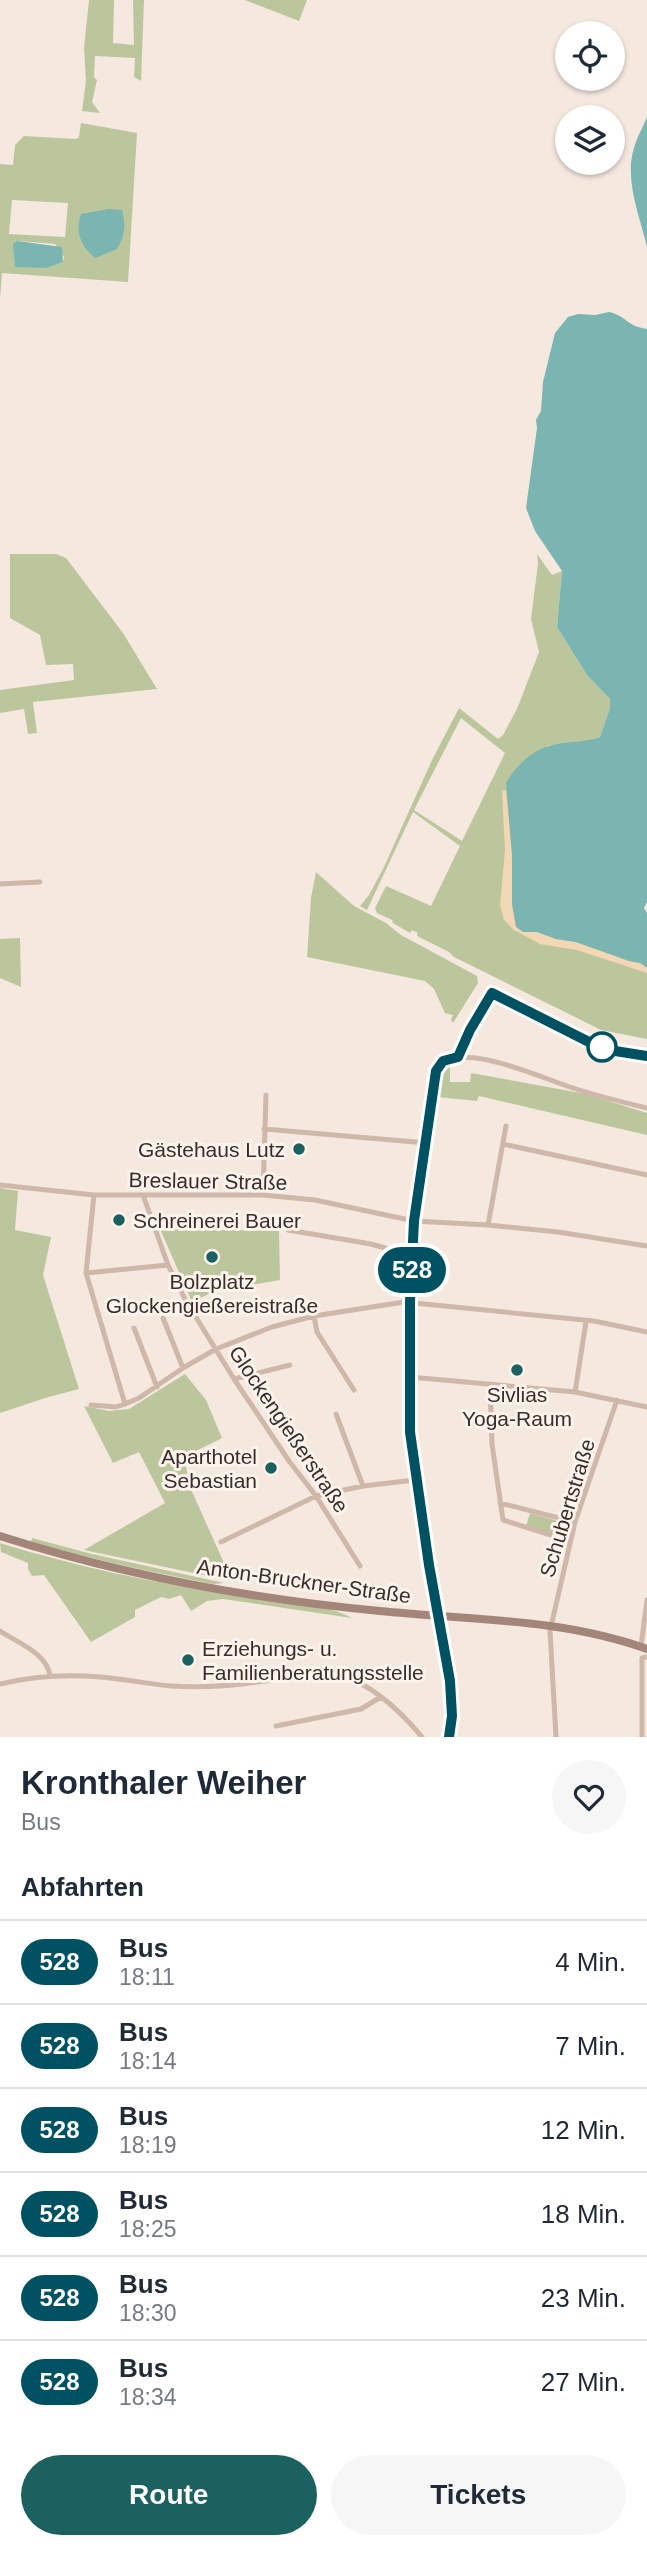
<!DOCTYPE html>
<html lang="de">
<meta charset="utf-8">
<style>
body{margin:0;font-family:Arial,sans-serif;background:#f6f6f7;color:#1f2937;height:100vh;display:flex;flex-direction:column;font-size:26px;white-space:nowrap}
*{box-sizing:border-box;margin:0}
p{font-size:23px;color:#747a83}
.icon{flex:none;width:38px;height:38px;fill:none;stroke:currentColor;stroke-width:2;stroke-linecap:round;stroke-linejoin:round}
.map{position:relative;height:1737px;overflow:hidden}
.sheet{display:flex;flex-direction:column;background:#fff;flex:1}
.sheet>*{flex:none}
.badge{padding:0 14px;border-radius:23px;font-size:24px;line-height:46px}
.buttons{position:absolute;left:555px;top:21px;display:grid;gap:14px}
.buttons a{display:grid;place-items:center;width:70px;height:70px;border-radius:50%;background:#fff;box-shadow:0 2px 5px #0004;font-size:35px}
.map>.badge{position:absolute;translate:-50% -50%;box-shadow:0 0 0 4px #fff}
h2{padding:0 21px;font-size:26px;line-height:63px}
.round{display:grid;place-items:center;flex:none;width:74px;height:74px;border-radius:37px;background:#f6f6f7}
.headline{display:flex;align-items:center;justify-content:space-between;height:119px;padding:0 21px}
h1{font-size:33px;font-weight:800;line-height:52px}
.action{display:flex;gap:14px;margin-top:auto;padding:14px 21px}
.action a{flex:1;height:80px;border-radius:42px;background:#1b615f;color:#fff;font-size:28px;font-weight:800;line-height:80px;text-align:center}
.action a+a{background:#f6f6f7;color:#1f2937}
ul{padding:0;list-style:none}
li{display:flex;align-items:center;gap:21px;height:84px;padding:0 21px;border-top:2px solid #e0e1e3}
li div{flex:1}
li b{display:block;font-size:26px}
li em{font-style:normal}
li .badge{min-width:77px;font-weight:700;text-align:center}
.map>svg:first-child{display:block}
.green{fill:#bcc69d;fill-rule:evenodd}
.sand{fill:#f2d7b4}
.water{fill:#7bb5b2}
.lines{fill:none;stroke-linecap:round;stroke-linejoin:round}
.street{stroke:#cfb7a9;stroke-width:5}
.secondary{stroke:#a3857a;stroke-width:8}
.line-casing{stroke:#fff;stroke-width:16}
.line{stroke:#005262;stroke-width:10}
.stop-dot{fill:#fff;stroke:#005262;stroke-width:3.5}
.poi-dot{fill:#1b615f;stroke:#fcf3ec;stroke-width:2.5}
.labels{text-anchor:middle;dominant-baseline:central;stroke-width:6;stroke-linejoin:round;paint-order:stroke}
.poi-label{font-size:21px;fill:#3b2d2a;stroke:#fcf3ec;text-anchor:end}
.street-label{font-size:21px;fill:#3b2d2a;stroke:#fcf3ec}
</style>
<div class="map">
<svg width="647" height="1737" viewBox="0 0 647 1737">
<rect width="100%" height="100%" fill="#f5e8df"/>
<path class="green" d="M89 0H114L113 43 134 45 133 0H144L141 81 134 77 135 58 95 56 94 77 97 80 92 102 100 113 82 111 86 81 84 48Z
M245 0H307L299 21Z
M81 123 137 133 128 282 2 273 0 299V164L13 165 15 145 24 136 76 139 79 137ZM12 200 68 203 65 237 9 234ZM17 241 55 244 64 257 63 262 47 268Z
M10 554H56L66 558 123 633 157 689 33 702 37 733 28 734 24 709 0 713V690L74 680 73 664 46 665 40 635 10 618Z
M537 554 552 575 562 571 557 627 587 675 610 699V708L600 737 585 742 547 746 512 854V904L640 963 647 968V1039L601 1030 454 957 449 952 417 936 418 933 412 930 410 933 393 923 392 920 377 913 375 908 386 886 431 906 460 846 413 812 367 910 360 906 369 895 384 867 432 760 459 708 498 739 503 735 517 709 539 652 531 619 538 563ZM461 718 505 753 462 841 414 810Z
M316 872 354 906 386 923 401 935 477 976 478 983 453 1023 451 1020 453 1015 445 1013 434 989 425 981 307 957 311 898Z
M20 938 21 987 0 978V939Z
M450 1066V1082H470L471 1073 586 1094 647 1113V1135L479 1096 477 1101 438 1097 441 1075Z
M0 1188 18 1191 15 1230 51 1237 43 1275 79 1389 45 1398 0 1413Z
M160 1229 279 1231 280 1280 215 1291 192 1302Z
M185 1374 206 1400 222 1438 184 1457 190 1487 232 1581 84 1550 165 1503 139 1452 113 1463 84 1406 109 1411 129 1409Z
M530 1513 572 1525 569 1535 565 1537 526 1526Z
M32 1538 92 1554 224 1583 213 1584C151 1572 91 1559 31 1542Z
M0 1543C77 1567 157 1583 236 1596 270 1602 324 1602 352 1618L223 1599 207 1601 191 1611 181 1595 169 1599 161 1597 135 1610V1617L91 1642 44 1575 32 1576 28 1569V1563L1 1552Z"/>
<path class="sand" d="M506 790 512 854V904L523 932H537L556 939 576 942 629 961 640 963 647 968V973L577 950 540 944 514 930 504 920 500 905 505 850 502 791Z"/>
<path class="water" d="M647 117V247C640 217 624 179 634 148 637 137 643 127 647 117Z
M109 209 122 210C126 225 125 235 117 249L95 258C80 245 75 233 81 214Z
M17 241 62 247 63 262 47 268 15 267 13 244Z
M609 312C627 316 626 326 647 329V902L644 908 647 913V968L640 963 629 961 576 942 556 939 537 932H523L516 927 512 904V854L506 783C515 767 531 751 549 746 565 741 583 743 600 737L610 708V699L587 675 557 627 562 571 535 531 526 508 537 428 536 420 541 411 543 382 555 333 568 317 578 314 595 315Z"/>
<g class="lines">
<path class="street" d="M0 884 40 882
M264 1129 427 1143
M503 1144 647 1175
M0 1185 94 1195H263L315 1200 414 1221 488 1225 558 1232 647 1246
M94 1195 86 1273 125 1404
M143 1195 168 1265 186 1301 234 1379 289 1461 316 1496 360 1566
M263 1195 266 1095
M488 1225 506 1126
M288 1230 371 1244 413 1256
M86 1273 168 1265
M314 1316 317 1332 354 1390
M163 1318 183 1368
M134 1328 157 1387
M410 1377 575 1392 647 1407
M234 1379 290 1365
M490 1384 492 1444 503 1520 570 1541
M575 1392 586 1322
M91 1405 116 1407 125 1404 139 1398 183 1368 216 1349 272 1327 314 1316 404 1302 594 1321 647 1332
M336 1414 363 1486
M500 1503 575 1522
M221 1542 316 1496 363 1486 415 1480
M0 1631C18 1643 47 1653 50 1676
M641 1646 647 1600
M0 1684C33 1676 67 1674 101 1677 125 1679 148 1684 171 1686 199 1688 229 1686 257 1682 285 1679 313 1669 342 1676 374 1685 401 1712 422 1737
M276 1726 361 1709 381 1697
M449 1737 452 1715 450 1681 435 1603 415 1480 410 1432 409 1302 414 1221 436 1071C452 1035 546 1080 573 1088 597 1096 622 1102 647 1108
M556 1737 550 1631 575 1522 617 1400
M642 1737V1658L647 1657"/>
<path class="secondary" d="M0 1536C123 1575 251 1599 380 1611 469 1620 561 1618 647 1649"/>
</g>
<g class="lines">
<g class="line-casing">
<path id="line" d="M449 1737 452 1716 450 1681 429 1565 410 1432V1302L414 1221 436 1071 443 1061 458 1057 470 1030 492 993 593 1044 609 1050 647 1056"/>
</g>
<use href="#line" class="line"/>
</g>
<circle class="stop-dot" cx="602" cy="1047" r="14"/>
<g class="poi-dot">
<circle cx="299" cy="1149" r="7"/>
<circle cx="119" cy="1220" r="7"/>
<circle cx="212" cy="1257" r="7"/>
<circle cx="517" cy="1370" r="7"/>
<circle cx="271" cy="1468" r="7"/>
<circle cx="188" cy="1660" r="7"/>
</g>
<g class="labels">
<g class="poi-label">
<text x="285" y="1149">Gästehaus Lutz</text>
<text x="133" y="1220" text-anchor="start">Schreinerei Bauer</text>
<text x="212" y="1281" text-anchor="middle">Bolzplatz<tspan x="212" dy="24">Glockengießereistraße</tspan></text>
<text x="517" y="1394" text-anchor="middle">Sivlias<tspan x="517" dy="24">Yoga-Raum</tspan></text>
<text x="257" y="1456">Aparthotel<tspan x="257" dy="24">Sebastian</tspan></text>
<text x="202" y="1648" text-anchor="start">Erziehungs- u.<tspan x="202" dy="24">Familienberatungsstelle</tspan></text>
</g>
<g class="street-label">
<text transform="translate(208 1181) rotate(1)">Breslauer Straße</text>
<text transform="translate(289 1429) rotate(56)">Glockengießerstraße</text>
<text transform="translate(567 1508) rotate(-73)">Schubertstraße</text>
<text transform="translate(304 1581) rotate(8)">Anton-Bruckner-Straße</text>
</g>
</g>
</svg>
<div class="buttons">
<a><svg class="icon" aria-label="locate" viewBox="0 0 24 24"><circle cx="12" cy="12" r="6"/><path d="M12 2v4M12 18v4M2 12h4M18 12h4"/></svg></a>
<a><svg class="icon" aria-label="layers" viewBox="0 0 24 24"><path d="M12 4l9 5-9 5-9-5zM3 14l9 5 9-5"/></svg></a>
</div>
<b class="badge" style="left:412px;top:1270px;background:#005262;color:#fff">528</b>
</div>
<section class="sheet">
<div class="headline"><div><h1>Kronthaler Weiher</h1><p>Bus</p></div><a class="round"><svg class="icon" aria-label="heart" viewBox="0 0 24 24"><path d="M12 20l-8-8c-3-5 5-10 8-4 3-6 11-1 8 4z"/></svg></a></div>
<h2>Abfahrten</h2>
<ul>
<li><span class="badge" style="background:#005262;color:#fff">528</span><div><b>Bus</b><p>18:11</p></div><em>4 Min.</em></li>
<li><span class="badge" style="background:#005262;color:#fff">528</span><div><b>Bus</b><p>18:14</p></div><em>7 Min.</em></li>
<li><span class="badge" style="background:#005262;color:#fff">528</span><div><b>Bus</b><p>18:19</p></div><em>12 Min.</em></li>
<li><span class="badge" style="background:#005262;color:#fff">528</span><div><b>Bus</b><p>18:25</p></div><em>18 Min.</em></li>
<li><span class="badge" style="background:#005262;color:#fff">528</span><div><b>Bus</b><p>18:30</p></div><em>23 Min.</em></li>
<li><span class="badge" style="background:#005262;color:#fff">528</span><div><b>Bus</b><p>18:34</p></div><em>27 Min.</em></li>
</ul>
<div class="action"><a>Route</a><a>Tickets</a></div>
</section>
